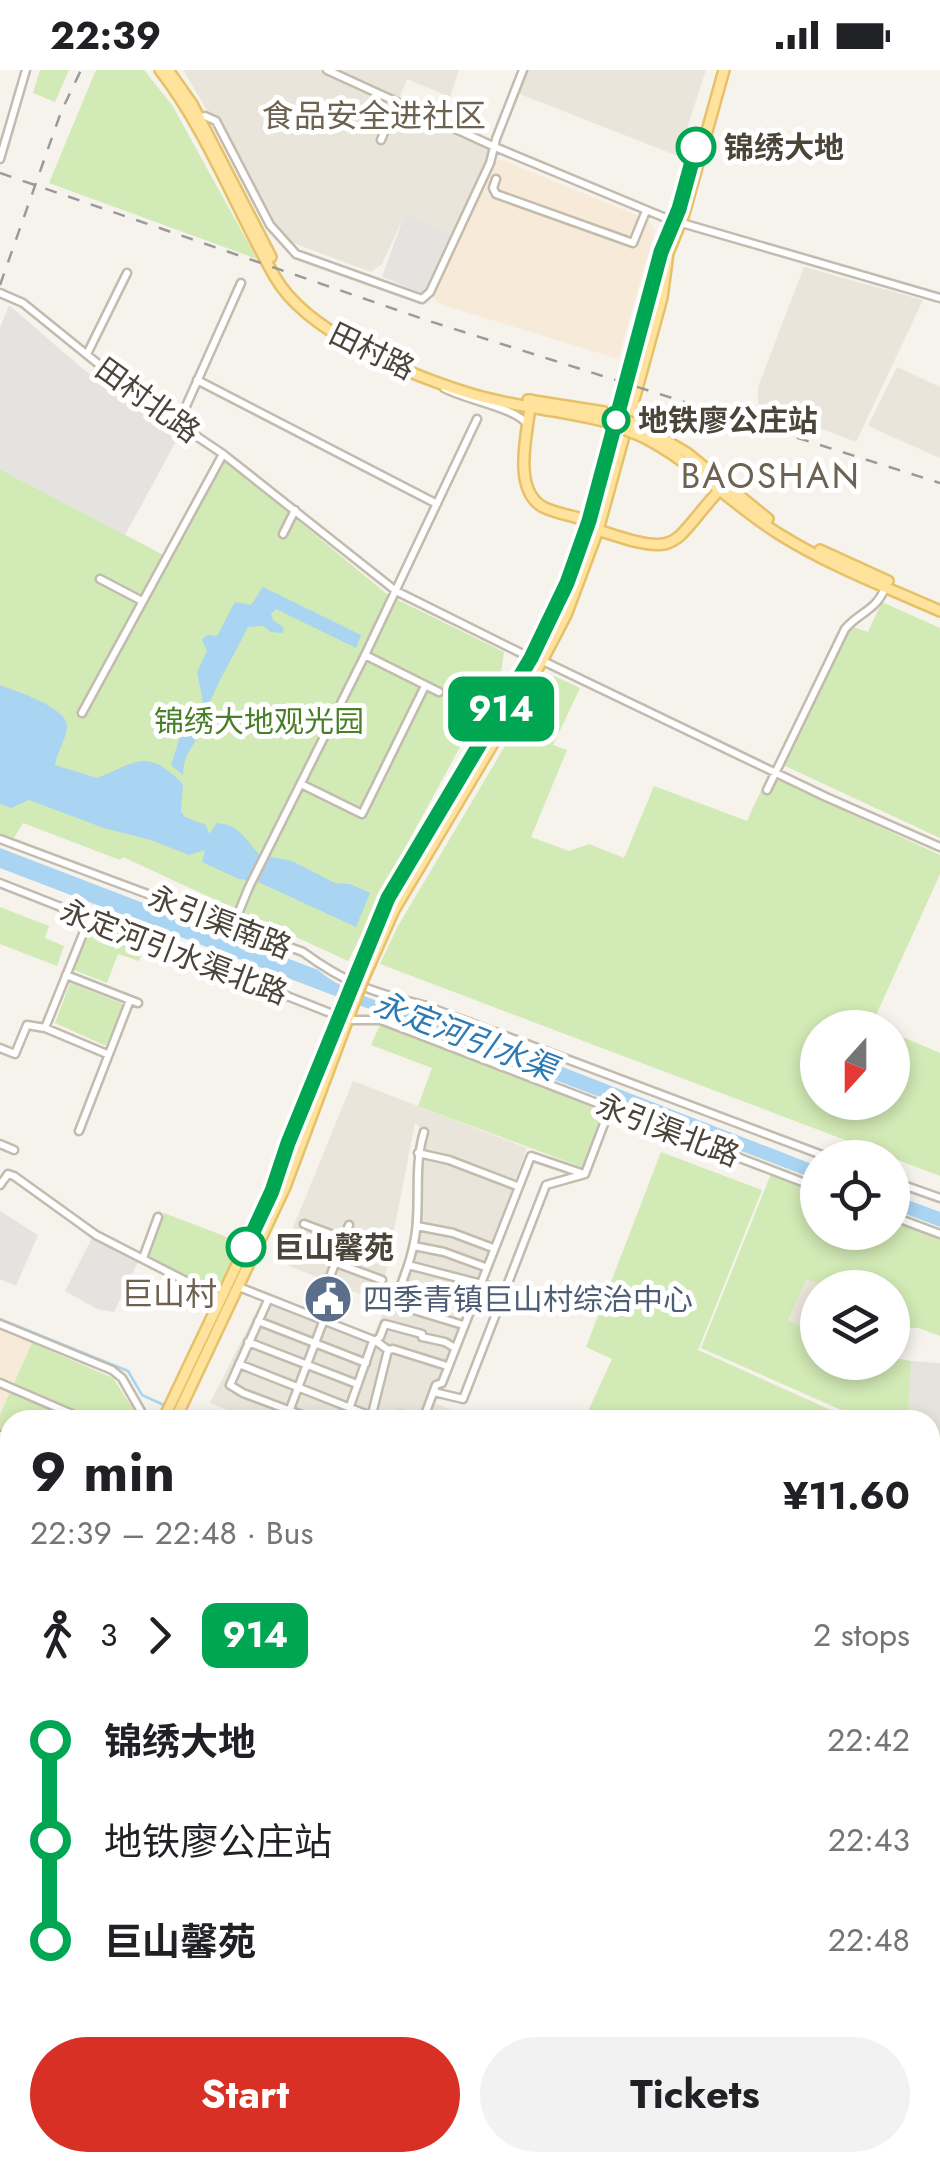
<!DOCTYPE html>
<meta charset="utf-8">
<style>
body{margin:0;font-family:Jost,"Noto Sans SC",sans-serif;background:#f2f2f2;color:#202124;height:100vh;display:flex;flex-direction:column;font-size:38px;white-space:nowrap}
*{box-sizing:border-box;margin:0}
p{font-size:32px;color:#757577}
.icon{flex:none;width:55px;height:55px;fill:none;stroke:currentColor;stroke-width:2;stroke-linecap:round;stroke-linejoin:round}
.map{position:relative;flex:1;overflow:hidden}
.side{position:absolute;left:0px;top:1340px;width:940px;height:762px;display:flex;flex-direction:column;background:#fff;border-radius:30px 30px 0 0;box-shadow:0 5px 15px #0003}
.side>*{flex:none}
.badge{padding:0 20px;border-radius:15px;font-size:35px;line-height:65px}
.needle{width:65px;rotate:201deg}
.tools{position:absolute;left:800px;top:940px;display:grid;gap:20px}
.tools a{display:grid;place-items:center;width:110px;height:110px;border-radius:50%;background:#fff;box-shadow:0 5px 15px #0003;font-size:50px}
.map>.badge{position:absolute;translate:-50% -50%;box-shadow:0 0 0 5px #fff}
.legs{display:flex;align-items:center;gap:15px;height:110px;padding:0 30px;font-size:32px}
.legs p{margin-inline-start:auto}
.summary{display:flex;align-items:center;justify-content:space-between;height:170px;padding:0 30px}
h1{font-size:55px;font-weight:700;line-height:75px}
.cta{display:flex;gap:20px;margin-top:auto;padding:20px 30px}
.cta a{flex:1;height:115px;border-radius:60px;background:#d93025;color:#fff;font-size:40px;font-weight:700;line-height:115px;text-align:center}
.cta a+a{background:#f2f2f2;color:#202124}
ul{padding:0 30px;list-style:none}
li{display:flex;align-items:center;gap:35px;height:100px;font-size:38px}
li i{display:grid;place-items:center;width:15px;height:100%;margin:0 12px;background:currentColor}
li i::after{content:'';width:25px;height:25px;margin:-12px;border:8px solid;border-radius:50%;background:#fff}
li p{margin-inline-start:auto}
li:first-child i{background:linear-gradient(#0000 50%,currentColor 0)}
li:last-child i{background:linear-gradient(currentColor 50%,#0000 0)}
.status{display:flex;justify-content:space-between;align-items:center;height:70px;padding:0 50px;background:#fff;direction:ltr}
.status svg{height:28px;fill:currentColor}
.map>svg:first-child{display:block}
.residential{fill:#eae5da}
.commercial{fill:#f7ead8}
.industrial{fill:#e6e2dd}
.green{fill:#d2eab5}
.parking{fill:#e5e3e0}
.water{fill:#a9d4f2}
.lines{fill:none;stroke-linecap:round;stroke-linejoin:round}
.stream{stroke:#a9d4f2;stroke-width:2.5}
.minor-casing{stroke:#c2bbae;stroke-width:11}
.major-casing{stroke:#e6c16a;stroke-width:14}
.highway-casing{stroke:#e0a43c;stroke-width:16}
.minor{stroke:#fff;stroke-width:6}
.major{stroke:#ffe39c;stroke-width:9}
.highway{stroke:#ffcf6e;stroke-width:11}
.rail{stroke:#9a9a9a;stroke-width:2.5;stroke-dasharray:12 12;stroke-linecap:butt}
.major-bridge-casing{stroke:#e6c16a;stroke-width:14;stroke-linecap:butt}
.major-bridge{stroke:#ffe39c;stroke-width:9}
.line-1-casing{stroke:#fff;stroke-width:22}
.line-1{stroke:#00a651;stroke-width:15}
.stop-1-dot{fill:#fff;stroke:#00a651;stroke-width:5}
.labels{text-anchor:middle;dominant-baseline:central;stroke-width:10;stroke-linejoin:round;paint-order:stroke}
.stop-label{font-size:30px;font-weight:bold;fill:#4b4439;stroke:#fff;text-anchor:start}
.street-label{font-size:30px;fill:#4b4439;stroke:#fff}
.park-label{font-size:30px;fill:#4a7f2a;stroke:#fff}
.service-label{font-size:30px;fill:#4e5e75;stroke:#fff;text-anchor:start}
.neighbourhood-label{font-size:32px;fill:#6e6250;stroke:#fff}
.water-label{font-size:32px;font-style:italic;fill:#2e7ab2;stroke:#fff}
.quarter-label{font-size:35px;letter-spacing:2.5px;fill:#6e6250;stroke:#fff}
</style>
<div class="status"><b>22:39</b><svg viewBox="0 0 49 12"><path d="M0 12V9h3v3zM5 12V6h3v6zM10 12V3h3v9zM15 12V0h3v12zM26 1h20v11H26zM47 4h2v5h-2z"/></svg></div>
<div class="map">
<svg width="940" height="2102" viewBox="0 0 940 2102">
<rect width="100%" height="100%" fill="#f6f3ec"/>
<path class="residential" d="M183 0H320L494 80 454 166 405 144 382 194 371 202 293 173 272 149Z
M334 0H459L450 27 407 9 399 29Z
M526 0H706L678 86 517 23Z
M804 197 923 230 856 372 758 334V317Z
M897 297 940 317V388L868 356Z
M353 1011 527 1078 432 1332 477 1350H253L210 1333 262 1231 370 1272 387 1235 411 1173 414 1082 419 1057 415 1053 380 1232 279 1192Z
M806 1210 832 1217 818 1218 817 1258 814 1262 788 1252Z
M0 1588 10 1592V1653L0 1674Z
M930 2006 940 2029V2102H757L758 2093 930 2092Z"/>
<path class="commercial" d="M497 88 649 150 655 161 618 289 440 234 431 226Z
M0 1261 32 1273 0 1344Z"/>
<path class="industrial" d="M911 1291 940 1293V1376L930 1372V1350H908Z"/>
<path class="green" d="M40 0H69L55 32 33 23Z
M96 0H144L172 35 257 189 49 113Z
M225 390 388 525 504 582 501 602 412 765 348 891 123 787 120 790 23 753 14 768 0 763V399L171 489Z
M882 532 940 558V768L783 695 851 556 868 562Z
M554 606 580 618 553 675 567 680 531 767 569 781 589 774 624 788 654 716 747 751 768 705 940 785V804L872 954 878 957 818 958V1032H892L893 963 940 983V1106L380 894 398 856 543 612Z
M0 837 49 856 45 868 64 876 57 896 0 874Z
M87 858 143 880 139 891 118 884 107 913 71 899Z
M70 913 123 934 106 976 55 953Z
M380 955 604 1041 584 1098 418 1036 432 998 371 975Z
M661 1082 762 1120 698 1280 853 1350H584L612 1289 586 1277Z
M771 1104 817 1122 818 1162H892L893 1151 940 1169V1266L918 1258H893L892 1218 832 1217 806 1210 788 1251 813 1262 817 1258 818 1292H892L893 1288 911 1291 908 1350H864L701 1278Z
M164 1143 240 1172 217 1221 147 1186Z
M32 1273 113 1308 140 1350H10V1583L0 1578V1344Z
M930 1372 940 1376V1568L930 1563Z
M940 1673V1936L936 1943 930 1936V1683Z"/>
<path class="parking" d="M405 143 454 166 425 224 382 207Z
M9 235 83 299 179 366 125 465 0 399V258Z
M0 1141 38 1165 16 1216 0 1209Z
M93 1166 138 1192 114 1242 97 1239 65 1221Z"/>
<path class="water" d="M263 517 361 565 356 578 276 539 271 544 273 550 284 558 282 563 271 562 263 556 248 557C231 591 210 624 200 660 195 678 183 681 183 705L171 695 180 667 203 631 197 602 207 581 202 570 207 565 217 566 235 532 251 535Z
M0 615C15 621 67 637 67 656 67 667 57 683 55 695L97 708C138 692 146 677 183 714L181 741 185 747 206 755 209 764 217 753C241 755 245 770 260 785L292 791 335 813 350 814 370 823 356 857 256 811 239 809 202 792 205 780 189 785 151 770 104 758 29 730 11 738 0 734Z
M0 778 318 900C342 922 401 940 434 947L817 1096V1110L0 798Z
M892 1124 940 1142V1157L893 1139Z"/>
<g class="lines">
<path class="stream" d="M0 1249 128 1301 142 1325 177 1341
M184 1343 201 1350"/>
<g class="minor-casing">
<path id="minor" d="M327 0 495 77 668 149 940 228
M199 48 205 46 216 51 270 155 296 184 422 229 430 222 490 93 496 69 523 0
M381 70 396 33
M0 89 26 0
M496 109 493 118 496 124 633 173 646 141
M0 223 23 233 143 330 223 384 396 521 531 588
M87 284 127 203
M197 310 437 434
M444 318C466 330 516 338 527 354
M178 354 241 213
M283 464 295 440
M100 509 142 531
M365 585 439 622
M543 591 826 727 940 777
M82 643 223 384
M301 714 362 744 425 616
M767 720 845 559C860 541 875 542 885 518
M0 769 303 882C345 913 372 922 423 935L830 1088
M0 813 338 946 348 950H381L818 1118
M233 856 249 817 365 585 477 349
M66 905 138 933
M45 958 89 849
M0 978 15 984 27 955 45 958 107 984
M79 1061 130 930
M424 1062C415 1092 419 1119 417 1149 416 1179 404 1207 394 1234L463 1255
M0 1074 14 1080
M418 1083 449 1090 517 1116
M892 1111 940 1128
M0 1115 8 1104 14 1106 96 1165 221 1229
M892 1146 940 1164
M304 1154 387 1185
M417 1156 453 1163 493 1178
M414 1176 444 1182 485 1197
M293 1177 382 1210
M143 1188 158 1147
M408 1195 505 1220
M401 1214 422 1220 433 1219 437 1226 472 1233
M327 1215 349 1155
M239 1217 376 1271 388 1280
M268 1230 230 1315 243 1323 315 1350
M258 1251 366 1293
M0 1254 112 1300 122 1308 146 1350
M248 1272 357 1314
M239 1294 381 1350
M0 1313 86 1350
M434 1322 463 1329 546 1115 585 1104 610 1038
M350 1336 372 1274 380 1267 385 1254 422 1264V1267L445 1272 455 1278
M290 1339 323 1252
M372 1344 388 1280 393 1279 444 1295
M400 1345 414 1350
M423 1350 436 1315 442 1313 531 1086 584 1104
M0 1365 10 1369
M0 1584 10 1589
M0 1613 10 1617
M0 1860 10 1865
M0 1897 10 1900
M0 1921 10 1924
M930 1946 940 1968
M930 2021 940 2044
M139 2092 160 2102
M365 2092 382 2102
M467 2092 504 2097 527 2092
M899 2092 900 2102
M150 2102 154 2092"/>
</g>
<g class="major-casing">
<path id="major" d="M160 0C208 62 236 139 275 207 307 263 408 304 468 323 512 337 559 340 603 351
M168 0 192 34 271 187
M528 330 604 342
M531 330C528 360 511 419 543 437 557 444 575 446 589 451
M643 357 687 383 768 449
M641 366C693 392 731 434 779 464 830 496 886 517 940 541
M598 460C685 489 668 475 724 415
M820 480 888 511
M354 908 388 828 531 588 567 513 589 451 661 183 679 139 701 65
M362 912 394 840 542 591 566 545 598 460 662 228 668 183 684 144 724 0
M163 1350 272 1121 343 934
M175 1350 285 1117 352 938
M930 1671 940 1661
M0 1693 10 1673
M0 1715 10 1694
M0 1905 10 1909
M399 2092 419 2102
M418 2092 439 2102
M741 2102 743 2092
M748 2102 750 2092"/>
</g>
<g class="highway-casing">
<path id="highway" d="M930 1640 940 1630
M930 1654 940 1645
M383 2092 404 2102
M687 2092V2102
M438 2094 467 2102
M521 2102 557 2092
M600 2102 605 2092
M611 2102 616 2092"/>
</g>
<use href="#minor" class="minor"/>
<use href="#major" class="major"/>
<use href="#highway" class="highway"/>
<path class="rail" d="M0 103 426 250 940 413
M0 215 61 42 81 0"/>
<g class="major-bridge-casing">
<path id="major-bridge" d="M604 342 643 357
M603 351 641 366
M343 934 354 908
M352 938 362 912"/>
</g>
<use href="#major-bridge" class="major-bridge"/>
</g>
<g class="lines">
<g class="line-1-casing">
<path id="line-1" d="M246 1177 272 1121 288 1073 388 828 531 588 567 513 589 451 661 182 679 139 696 77"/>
</g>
<use href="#line-1" class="line-1"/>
</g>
<defs>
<g id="civic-disc" transform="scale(2.5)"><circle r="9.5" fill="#5c6f8a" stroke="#fff"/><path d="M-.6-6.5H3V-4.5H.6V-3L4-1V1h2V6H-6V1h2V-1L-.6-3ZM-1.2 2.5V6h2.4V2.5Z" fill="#fff"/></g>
</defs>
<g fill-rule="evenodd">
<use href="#civic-disc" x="328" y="1229"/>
</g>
<g class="stop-1-dot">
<circle cx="696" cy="77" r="18"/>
<circle cx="616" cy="350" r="12"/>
<circle cx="246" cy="1177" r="18"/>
</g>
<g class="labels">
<g class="stop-label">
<text x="724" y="77">锦绣大地</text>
<text x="638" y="350">地铁廖公庄站</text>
<text x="274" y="1177">巨山馨苑</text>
</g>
<g class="street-label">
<text transform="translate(372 281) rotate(26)">田村路</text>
<text transform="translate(148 330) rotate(36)">田村北路</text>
<text transform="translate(220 852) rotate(21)">永引渠南路</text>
<text transform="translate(174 882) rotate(21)">永定河引水渠北路</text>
<text transform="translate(668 1060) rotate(21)">永引渠北路</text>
</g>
<g class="park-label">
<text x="259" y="651">锦绣大地观光园</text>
</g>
<g class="service-label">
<text x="363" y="1229">四季青镇巨山村综治中心</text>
</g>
<g class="neighbourhood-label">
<text x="374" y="46">食品安全进社区</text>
<text x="169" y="1224">巨山村</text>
</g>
<g class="water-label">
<text transform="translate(465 966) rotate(21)">永定河引水渠</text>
</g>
<g class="quarter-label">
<text x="771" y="406">BAOSHAN</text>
</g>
</g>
</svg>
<div class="tools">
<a><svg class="needle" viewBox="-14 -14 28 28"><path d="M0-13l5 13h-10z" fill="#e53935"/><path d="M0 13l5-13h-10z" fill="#757577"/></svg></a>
<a><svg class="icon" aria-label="locate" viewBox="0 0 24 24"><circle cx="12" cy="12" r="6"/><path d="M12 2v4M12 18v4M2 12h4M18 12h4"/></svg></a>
<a><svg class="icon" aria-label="layers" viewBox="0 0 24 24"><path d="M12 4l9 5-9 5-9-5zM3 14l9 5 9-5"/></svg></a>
</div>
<b class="badge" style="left:501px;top:639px;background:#00a651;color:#fff">914</b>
<section class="side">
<div class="summary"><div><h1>9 min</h1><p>22:39 – 22:48 · Bus</p></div><b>¥11.60</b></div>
<div class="legs"><svg class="icon" aria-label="walk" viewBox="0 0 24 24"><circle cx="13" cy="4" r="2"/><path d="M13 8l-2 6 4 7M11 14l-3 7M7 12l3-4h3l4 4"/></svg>3<svg class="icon" aria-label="forward" viewBox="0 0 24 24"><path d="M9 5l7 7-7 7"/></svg><b class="badge" style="background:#00a651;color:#fff">914</b><p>2 stops</p></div>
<ul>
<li><i style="color:#00a651"></i><b>锦绣大地</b><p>22:42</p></li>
<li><i style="color:#00a651"></i><span>地铁廖公庄站</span><p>22:43</p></li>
<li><i style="color:#00a651"></i><b>巨山馨苑</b><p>22:48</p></li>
</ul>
<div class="cta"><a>Start</a><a>Tickets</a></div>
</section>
</div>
